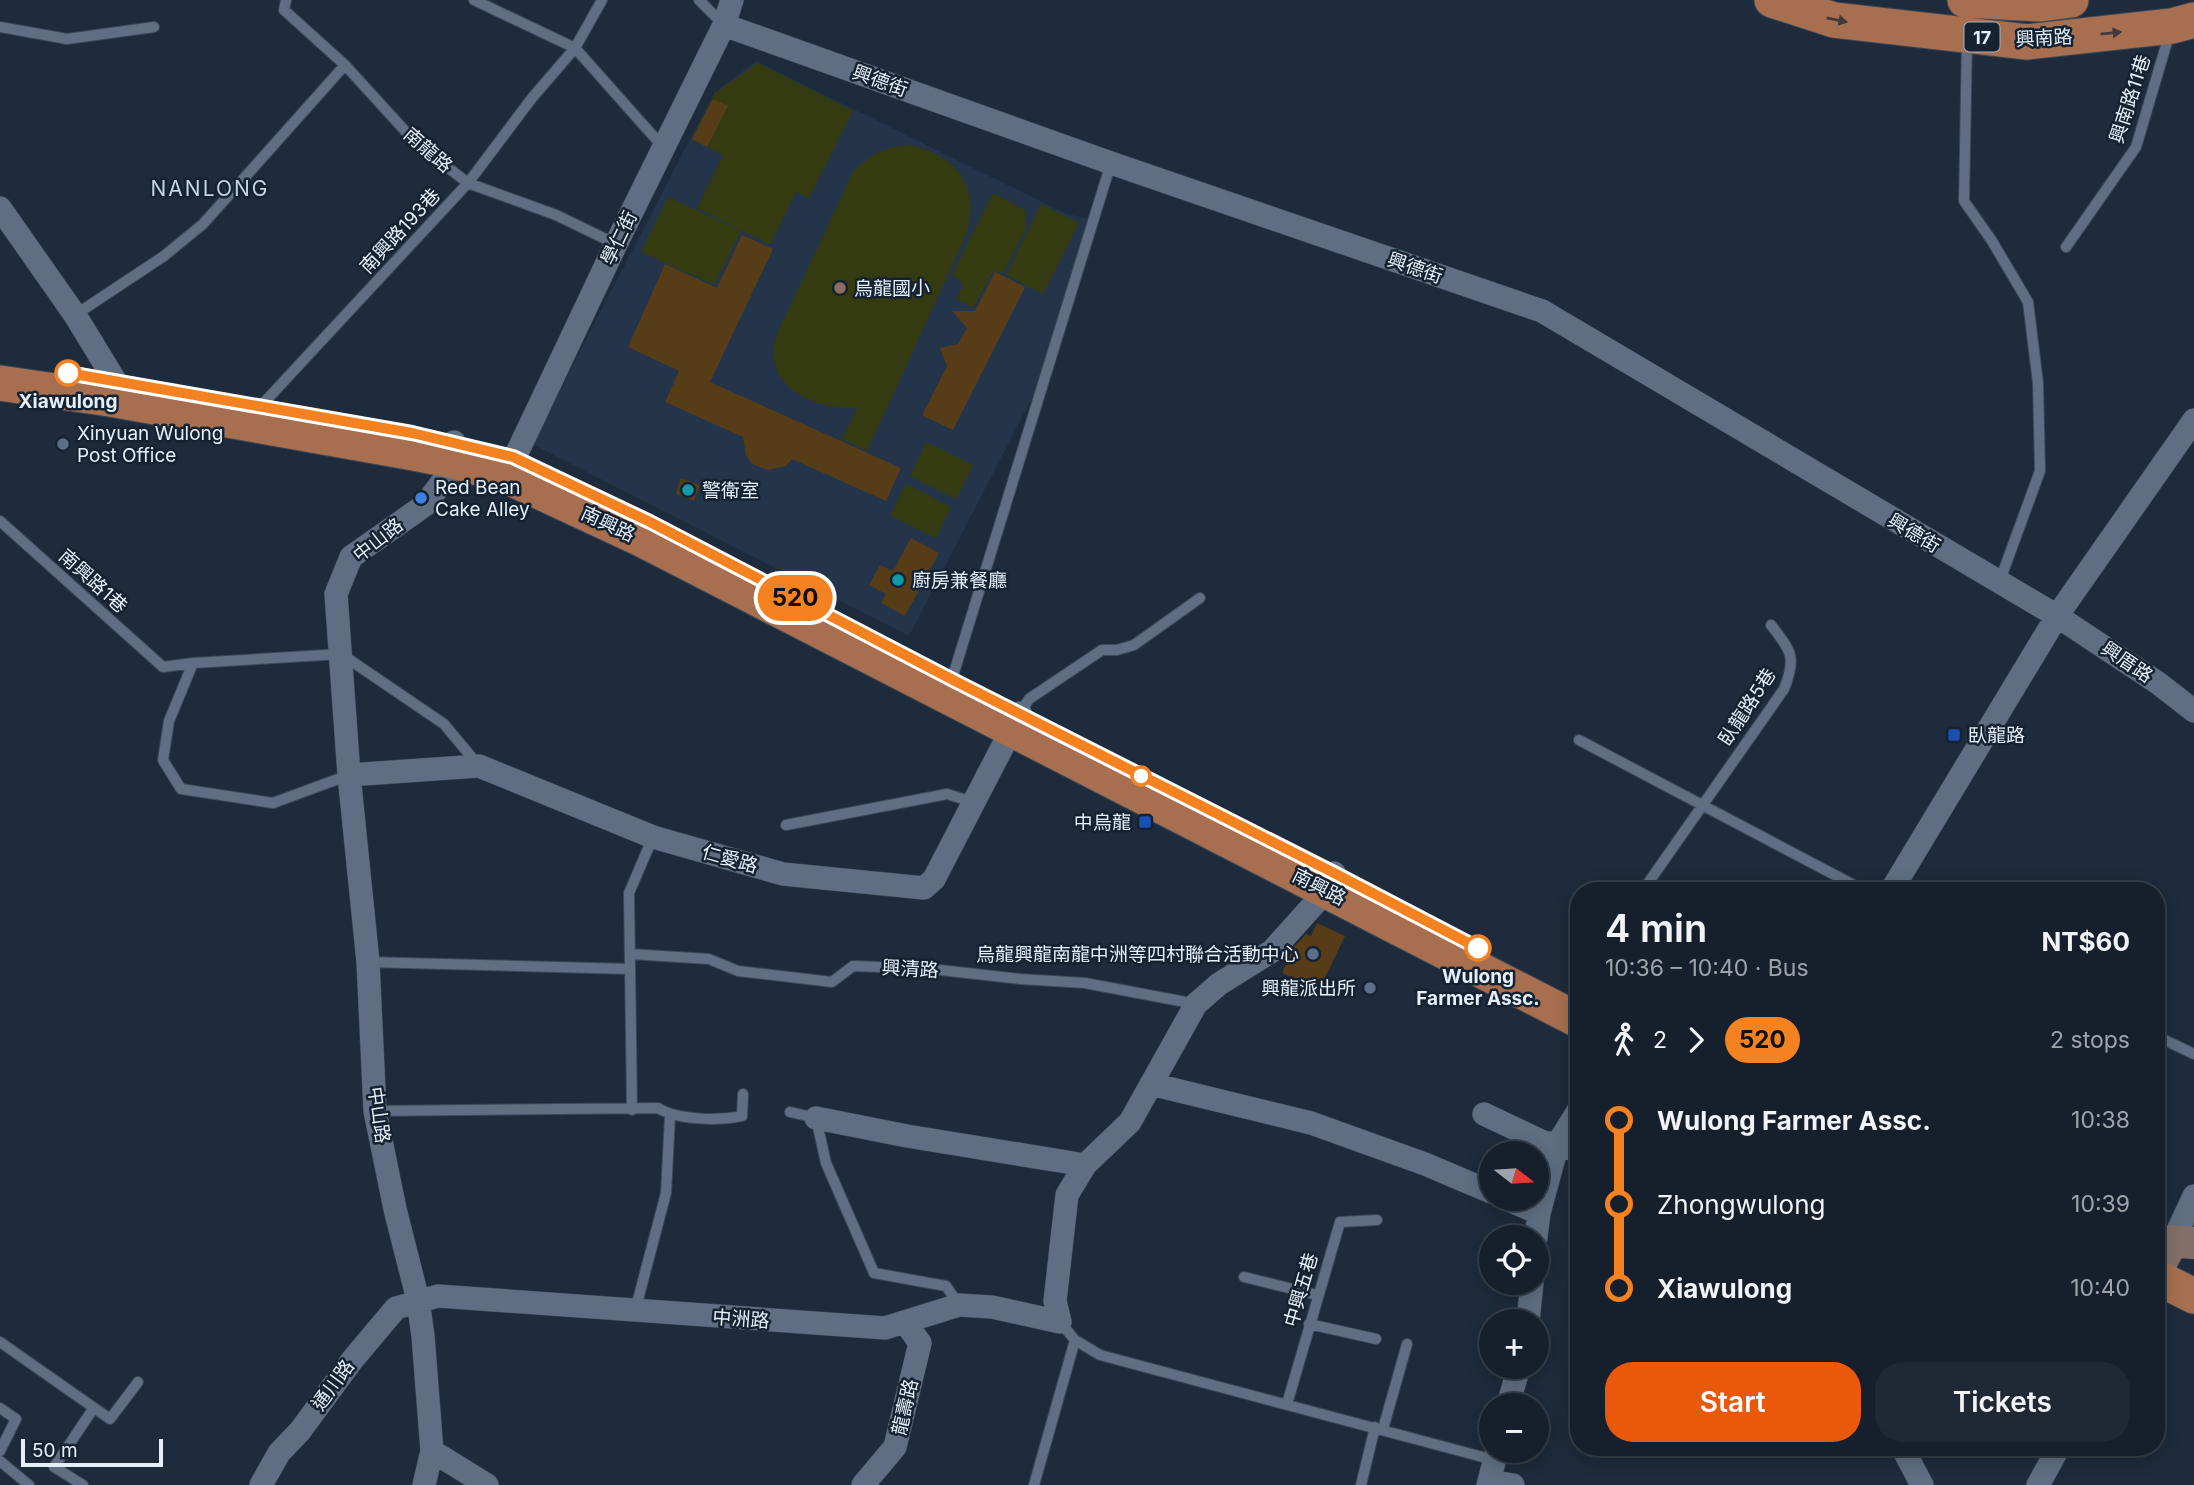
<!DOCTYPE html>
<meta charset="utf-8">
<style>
body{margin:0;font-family:Inter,"Noto Sans TC",sans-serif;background:#1f2835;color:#f1f3f6;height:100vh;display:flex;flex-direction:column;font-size:26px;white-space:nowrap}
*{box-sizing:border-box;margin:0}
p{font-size:23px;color:#9ea3aa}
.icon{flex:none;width:38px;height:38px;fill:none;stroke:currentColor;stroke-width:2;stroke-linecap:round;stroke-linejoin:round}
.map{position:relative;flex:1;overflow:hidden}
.side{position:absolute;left:1570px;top:882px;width:595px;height:574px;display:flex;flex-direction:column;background:#16202d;border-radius:28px;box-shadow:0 4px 18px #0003,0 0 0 2px #353e49}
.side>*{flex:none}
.badge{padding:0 14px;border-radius:23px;font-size:24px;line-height:46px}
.needle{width:46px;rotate:107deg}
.controls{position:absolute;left:1479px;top:1141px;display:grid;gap:14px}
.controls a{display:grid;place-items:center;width:70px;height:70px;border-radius:50%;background:#16202d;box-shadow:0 4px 18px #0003,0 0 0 2px #353e49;font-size:35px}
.scale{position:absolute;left:21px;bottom:18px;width:142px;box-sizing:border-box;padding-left:7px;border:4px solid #e5eef9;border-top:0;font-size:19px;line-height:24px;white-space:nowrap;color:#e5eef9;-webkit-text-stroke:5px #152231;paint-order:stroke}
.map>.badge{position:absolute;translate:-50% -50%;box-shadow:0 0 0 4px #fff}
.legs{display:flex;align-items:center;gap:10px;height:77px;padding:0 35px;font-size:23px}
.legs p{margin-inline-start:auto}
.overview{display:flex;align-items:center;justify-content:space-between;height:119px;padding:0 35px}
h1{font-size:38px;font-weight:600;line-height:52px}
.button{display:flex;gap:14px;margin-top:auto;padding:14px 35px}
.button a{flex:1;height:80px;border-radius:28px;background:#ea580c;color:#fff;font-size:28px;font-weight:600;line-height:80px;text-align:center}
.button a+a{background:#1f2835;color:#f1f3f6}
ul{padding:0 35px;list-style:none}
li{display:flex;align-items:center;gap:24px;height:84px;font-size:26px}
li i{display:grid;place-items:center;width:10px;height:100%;margin:0 9px;background:currentColor}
li i::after{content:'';width:18px;height:18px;margin:-9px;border:5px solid;border-radius:50%;background:#16202d}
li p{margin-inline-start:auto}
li:first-child i{background:linear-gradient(#0000 50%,currentColor 0)}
li:last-child i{background:linear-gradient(currentColor 50%,#0000 0)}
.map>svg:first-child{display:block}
.built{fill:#24354b}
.green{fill:#353b11}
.building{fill:#573c18}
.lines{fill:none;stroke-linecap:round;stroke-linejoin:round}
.lane-casing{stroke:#3c4856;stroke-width:12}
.street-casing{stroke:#3c4856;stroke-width:24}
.secondary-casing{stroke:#3c4856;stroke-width:33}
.primary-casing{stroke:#3c4856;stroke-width:37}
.lane{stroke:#5f6e82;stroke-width:10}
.street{stroke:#5f6e82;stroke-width:23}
.secondary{stroke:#836f68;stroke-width:32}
.primary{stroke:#a76f4f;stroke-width:35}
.oneway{fill:#41393a}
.line-1-casing{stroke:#fff;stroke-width:16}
.line-1{stroke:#f58220;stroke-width:10}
.education-dot{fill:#8d6e63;stroke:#152231;stroke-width:2.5}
.stop-1-dot{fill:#fff;stroke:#f58220;stroke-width:3.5}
.service-dot{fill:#5c6f8a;stroke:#152231;stroke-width:2.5}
.culture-dot{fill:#0f9aa8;stroke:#152231;stroke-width:2.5}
.shop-dot{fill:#3f7fe0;stroke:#152231;stroke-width:2.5}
.transit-dot{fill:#1a4fb4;stroke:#152231;stroke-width:2.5}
.labels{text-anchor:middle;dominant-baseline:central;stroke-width:5;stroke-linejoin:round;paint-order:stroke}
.shield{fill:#152231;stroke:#a7b1bd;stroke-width:2}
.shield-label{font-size:18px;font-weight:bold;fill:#e5eef9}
.street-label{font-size:19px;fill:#e5eef9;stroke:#152231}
.poi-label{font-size:19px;fill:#e5eef9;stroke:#152231;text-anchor:start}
.stop-label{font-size:19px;font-weight:bold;fill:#e5eef9;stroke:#152231}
.neighbourhood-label{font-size:21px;letter-spacing:2px;fill:#c2d3e9;stroke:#152231}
</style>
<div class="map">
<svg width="2194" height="1485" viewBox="0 0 2194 1485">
<rect width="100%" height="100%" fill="#1e2b3c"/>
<path class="built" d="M756 61 1064 213 1090 219 1035 392 909 636 532 444 714 93Z"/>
<path class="green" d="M758 63 853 111 809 198 796 192 770 245 697 208 723 155 692 139 715 93Z
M909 145C960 155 984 193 963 242L867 451 842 439 857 407C822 411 775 394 773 353 772 348 775 341 776 336L853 172C869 155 885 146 909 145Z
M993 193 1025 210 1026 228 1003 274 994 270 973 308 956 299 963 284 952 274Z
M668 197 741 231 714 285 641 252Z
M1041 204 1079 223 1043 294 1006 275Z
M926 442 973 465 956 499 910 476Z
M906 484 951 507 936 538 890 516Z"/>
<path class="building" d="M713 99 728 106 707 147 692 139Z
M742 235 773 249 710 382 901 468 886 501 792 459 786 466 768 470 752 464 746 455 743 437 665 402 679 371 628 347 665 264 717 288Z
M995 272 1025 287 953 430 922 415 947 366 940 348 958 344 967 328 952 311H975Z
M681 478 700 485 694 501 676 494Z
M911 538 939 553 905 616 881 603 886 594 869 585 880 565 893 571Z
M1317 923 1345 936 1319 990 1282 973 1294 947 1306 934 1311 936Z"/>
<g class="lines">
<g class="lane-casing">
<path id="lane" d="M286 0 284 10 345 65 417 144 468 183 556 215 616 244
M474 0 575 48 663 147
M699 0 724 25
M0 27 67 39 154 27
M1967 39 1964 201 1992 241 2028 302 2038 383 2040 471 1999 583
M2066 247 2136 147 2170 32
M75 315 164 256 203 224 345 65
M259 408 468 183 532 98 575 48 602 0
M0 521 163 667 193 663 341 654 444 724 479 766
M193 663 169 721 163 760 181 789 273 803 349 775
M948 692 1111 163
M1020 713 1029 699 1102 650H1117L1134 645 1200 598
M1579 740 1865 891
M786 825 947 794 973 802
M1646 886 1784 689C1797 657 1791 651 1771 625
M630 954 709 959 738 971 832 982 853 966 931 969 1020 979 1085 983 1196 1004
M368 962 630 969
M2156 1036 2194 1054
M632 1110 629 893 653 837
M375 1111 658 1108C677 1120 719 1121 742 1116L743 1094
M790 1112 816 1118 826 1163 874 1273 946 1286 959 1305
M1244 1277 1317 1295
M635 1311 666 1193 670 1116
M1060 1322 1075 1340 1100 1355 1494 1460
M1309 1324 1376 1339
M0 1342 110 1419 138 1382
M1287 1404 1340 1222 1377 1220
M0 1408 16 1419 0 1451
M1383 1429 1407 1344
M0 1461 29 1485
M83 1485 54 1467 93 1409
M1034 1485 1075 1340
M1361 1485 1375 1427"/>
</g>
<g class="street-casing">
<path id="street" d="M724 25 1111 163 1542 311 2057 616 2158 683 2194 711
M0 208 75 315 114 379 110 399
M506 476 616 244 724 25 732 0
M349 775 479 766 653 837 783 874 924 888 934 879 1020 713
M1891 891 2057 616 2194 420
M1151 1084 1311 1123 1425 1164 1491 1192
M1484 1114 1545 1143H1558L1578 1152
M816 1118 907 1136 1085 1165
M1506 1199 1539 1213
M1536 1237 1539 1213 1558 1143 1578 1111
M2173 1241 2194 1196
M1528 1321 1532 1283
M1508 1405 1519 1367
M1902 1447 1922 1485
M432 1451 487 1485
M1489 1481 1513 1485
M261 1485 279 1453 300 1431 353 1359 396 1308 438 1296 885 1328 959 1305 992 1307 1060 1322 1055 1301 1067 1195 1085 1165 1130 1122 1196 1004 1219 984 1272 951 1326 891 1334 873
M424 1485 432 1451 423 1336 418 1300 395 1209 375 1111 368 962 349 775 336 594 351 557 425 505 446 477 454 442
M863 1485 895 1447 920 1343 905 1322
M1488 1485 1497 1451
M2038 1485 2059 1447"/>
</g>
<g class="secondary-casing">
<path id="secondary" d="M2156 1271 2173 1241 2194 1243"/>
</g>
<g class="primary-casing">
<path id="primary" d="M1772 0 1834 20 2027 42 2172 26 2194 20
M1965 0 2041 4 2071 0
M0 383 110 399 408 452 450 460 506 476 643 540 1578 1020
M2156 1277 2194 1296"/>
</g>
<use href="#lane" class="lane"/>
<use href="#street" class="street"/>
<use href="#secondary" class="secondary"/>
<use href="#primary" class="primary"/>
</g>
<defs><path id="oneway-solid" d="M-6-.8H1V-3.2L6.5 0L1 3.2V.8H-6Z" transform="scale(1.75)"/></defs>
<g class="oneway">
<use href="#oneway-solid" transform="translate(1837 20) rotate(11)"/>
<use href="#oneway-solid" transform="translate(2111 33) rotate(-6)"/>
</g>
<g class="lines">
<g class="line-1-casing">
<path id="line-1" d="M68 373 412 433 513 457 650 522 953 680 1334 873 1478 948"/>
</g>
<use href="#line-1" class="line-1"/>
</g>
<circle class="education-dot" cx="840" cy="288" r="7"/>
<g class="stop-1-dot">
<circle cx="68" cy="373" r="12"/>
<circle cx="1141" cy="776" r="9"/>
<circle cx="1478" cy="948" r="12"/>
</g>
<g class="service-dot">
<circle cx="63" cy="444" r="7"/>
<circle cx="1313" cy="954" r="7"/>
<circle cx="1370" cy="988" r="7"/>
</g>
<g class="culture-dot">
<circle cx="688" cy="490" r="7"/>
<circle cx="898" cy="580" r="7"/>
</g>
<circle class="shop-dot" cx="421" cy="498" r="7"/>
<g class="transit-dot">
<rect x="1947" y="728" width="14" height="14" rx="3.5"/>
<rect x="1138" y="815" width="14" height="14" rx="3.5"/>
</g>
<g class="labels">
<rect class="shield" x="1964.5" y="22.5" width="35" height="29" rx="5"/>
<g class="shield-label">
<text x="1982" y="37">17</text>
</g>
<g class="street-label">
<text transform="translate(2044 38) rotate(-3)">興南路</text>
<text transform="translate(880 81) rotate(20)">興德街</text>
<text transform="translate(2130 99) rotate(-72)">興南路11巷</text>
<text transform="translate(428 150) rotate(41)">南龍路</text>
<text transform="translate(400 231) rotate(-47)">南興路193巷</text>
<text transform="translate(619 238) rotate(-64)">學仁街</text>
<text transform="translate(1415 268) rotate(19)">興德街</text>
<text transform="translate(608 524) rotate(25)">南興路</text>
<text transform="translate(1914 533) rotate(31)">興德街</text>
<text transform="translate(378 540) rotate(-38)">中山路</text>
<text transform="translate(93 581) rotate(42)">南興路1巷</text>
<text transform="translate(2127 662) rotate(34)">興厝路</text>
<text transform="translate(1747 707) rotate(-57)">臥龍路5巷</text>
<text transform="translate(730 859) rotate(16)">仁愛路</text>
<text transform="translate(1319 887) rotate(27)">南興路</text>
<text transform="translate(910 969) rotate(3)">興清路</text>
<text transform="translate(379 1115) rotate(82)">中山路</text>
<text transform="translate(1301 1290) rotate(-74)">中興五巷</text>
<text transform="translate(741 1319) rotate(4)">中洲路</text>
<text transform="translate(333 1385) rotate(-54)">通川路</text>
<text transform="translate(905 1407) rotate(-77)">龍壽路</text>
</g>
<g class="poi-label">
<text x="854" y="288">烏龍國小</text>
<text x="77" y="433">Xinyuan Wulong<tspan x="77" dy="22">Post Office</tspan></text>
<text x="435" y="487">Red Bean<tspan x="435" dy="22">Cake Alley</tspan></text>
<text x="702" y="490">警衛室</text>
<text x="912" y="580">廚房兼餐廳</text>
<text x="1968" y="735">臥龍路</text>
<text x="1131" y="822" text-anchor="end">中烏龍</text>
<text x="1299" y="954" text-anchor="end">烏龍興龍南龍中洲等四村聯合活動中心</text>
<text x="1356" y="988" text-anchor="end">興龍派出所</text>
</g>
<g class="stop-label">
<text x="68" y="401">Xiawulong</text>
<text x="1478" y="976">Wulong<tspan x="1478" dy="22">Farmer Assc.</tspan></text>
</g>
<g class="neighbourhood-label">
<text x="210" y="188">NANLONG</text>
</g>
</g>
</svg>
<div class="controls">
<a><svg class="needle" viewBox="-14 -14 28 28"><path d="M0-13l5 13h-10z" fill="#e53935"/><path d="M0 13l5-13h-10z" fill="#9ea3aa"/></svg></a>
<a><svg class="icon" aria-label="locate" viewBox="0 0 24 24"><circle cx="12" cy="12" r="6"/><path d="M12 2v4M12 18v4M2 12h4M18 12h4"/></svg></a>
<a>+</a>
<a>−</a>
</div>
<div class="scale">50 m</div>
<b class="badge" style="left:795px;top:598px;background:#f58220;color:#111">520</b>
<section class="side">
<div class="overview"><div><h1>4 min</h1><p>10:36 – 10:40 · Bus</p></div><b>NT$60</b></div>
<div class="legs"><svg class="icon" aria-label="walk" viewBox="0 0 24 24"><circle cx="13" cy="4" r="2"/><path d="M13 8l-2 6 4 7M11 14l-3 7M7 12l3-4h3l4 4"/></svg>2<svg class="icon" aria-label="forward" viewBox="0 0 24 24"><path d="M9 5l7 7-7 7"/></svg><b class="badge" style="background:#f58220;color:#111">520</b><p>2 stops</p></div>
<ul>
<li><i style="color:#f58220"></i><b>Wulong Farmer Assc.</b><p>10:38</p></li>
<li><i style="color:#f58220"></i><span>Zhongwulong</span><p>10:39</p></li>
<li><i style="color:#f58220"></i><b>Xiawulong</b><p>10:40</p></li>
</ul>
<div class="button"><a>Start</a><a>Tickets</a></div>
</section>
</div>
